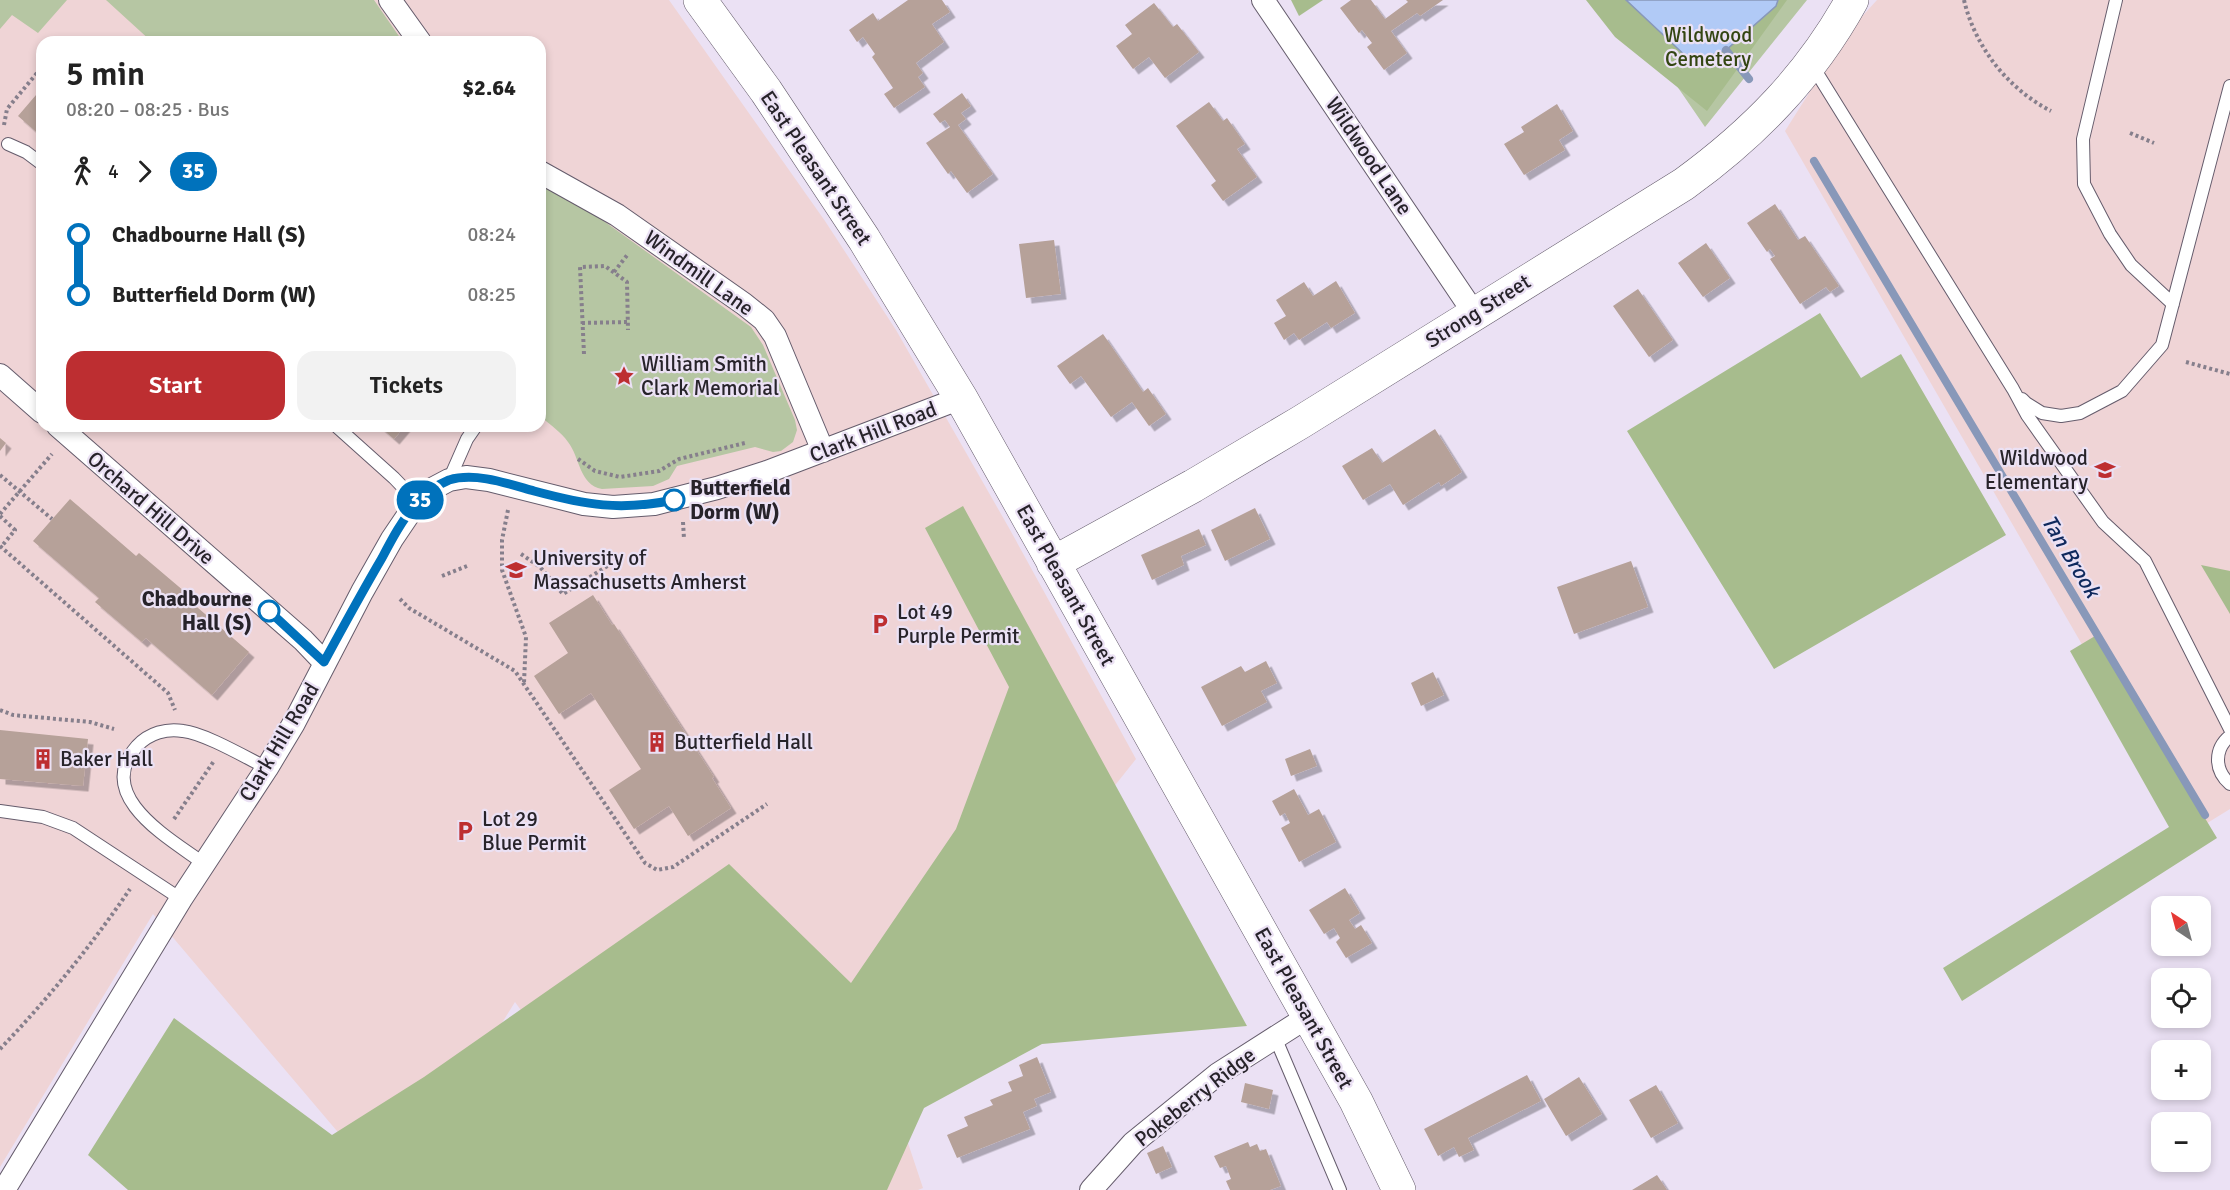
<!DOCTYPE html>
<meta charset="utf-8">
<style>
body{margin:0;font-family:Signika,sans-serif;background:#f2f2f2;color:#222;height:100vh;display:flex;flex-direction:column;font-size:22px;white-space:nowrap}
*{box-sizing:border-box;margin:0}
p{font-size:20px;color:#767676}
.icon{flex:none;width:33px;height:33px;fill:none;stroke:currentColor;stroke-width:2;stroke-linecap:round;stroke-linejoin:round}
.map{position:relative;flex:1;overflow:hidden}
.details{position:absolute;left:36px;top:36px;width:510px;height:396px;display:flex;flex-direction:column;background:#fff;border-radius:18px;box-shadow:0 3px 9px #0003}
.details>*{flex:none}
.badge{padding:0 12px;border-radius:20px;font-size:21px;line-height:39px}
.needle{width:39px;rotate:324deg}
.buttons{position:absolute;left:2151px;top:896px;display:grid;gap:12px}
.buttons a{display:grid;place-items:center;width:60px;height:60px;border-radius:12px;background:#fff;box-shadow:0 3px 9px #0003;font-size:30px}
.map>.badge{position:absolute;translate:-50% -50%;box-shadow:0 0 0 3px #fff}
.legs{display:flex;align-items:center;gap:9px;height:66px;padding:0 30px;font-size:20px}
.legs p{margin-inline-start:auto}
.headline{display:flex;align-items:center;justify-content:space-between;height:102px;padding:0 30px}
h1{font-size:33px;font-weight:600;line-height:45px}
.action{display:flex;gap:12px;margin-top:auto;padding:12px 30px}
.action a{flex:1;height:69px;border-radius:18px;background:#bd2e31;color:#fff;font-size:24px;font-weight:600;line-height:69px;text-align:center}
.action a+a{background:#f2f2f2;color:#222}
ul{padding:0 30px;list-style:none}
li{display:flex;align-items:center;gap:21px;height:60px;font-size:22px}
li i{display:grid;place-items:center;width:9px;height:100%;margin:0 8px;background:currentColor}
li i::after{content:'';width:15px;height:15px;margin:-8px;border:4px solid;border-radius:50%;background:#fff}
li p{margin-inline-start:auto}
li:first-child i{background:linear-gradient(#0000 50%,currentColor 0)}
li:last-child i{background:linear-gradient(currentColor 50%,#0000 0)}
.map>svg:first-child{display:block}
.education{fill:#efd4d6;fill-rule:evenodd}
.green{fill:#b6c6a3}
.forest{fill:#a7bc8d}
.water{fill:#b1caf6;stroke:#8898b9;stroke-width:1.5}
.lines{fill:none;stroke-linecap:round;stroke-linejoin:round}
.stream{stroke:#8898b9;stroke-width:8}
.building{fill:#b6a199;filter:url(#shadow)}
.service-casing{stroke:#655c6c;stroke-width:14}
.minor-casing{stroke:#655c6c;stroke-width:24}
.secondary-casing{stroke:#655c6c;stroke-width:34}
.path{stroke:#867f8c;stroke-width:4;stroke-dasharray:3 3;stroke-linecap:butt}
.service{stroke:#fff;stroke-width:12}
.minor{stroke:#fff;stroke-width:22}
.secondary{stroke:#fff;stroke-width:33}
.line-1-casing{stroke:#fff;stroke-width:14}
.line-1{stroke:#0072bc;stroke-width:9}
.stop-1-dot{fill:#fff;stroke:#0072bc;stroke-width:3}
.labels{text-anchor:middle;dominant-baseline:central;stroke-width:4.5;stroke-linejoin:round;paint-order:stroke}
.park-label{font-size:21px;fill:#334512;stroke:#ebe1f4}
.street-label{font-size:21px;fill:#27232a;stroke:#ebe1f4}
.poi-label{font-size:21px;fill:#27232a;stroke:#ebe1f4;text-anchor:start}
.stop-label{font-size:21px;font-weight:bold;fill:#27232a;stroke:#ebe1f4;text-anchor:start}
.water-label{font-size:22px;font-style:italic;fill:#0f295d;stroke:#ebe1f4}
</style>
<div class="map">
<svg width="2230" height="1190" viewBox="0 0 2230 1190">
<defs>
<filter id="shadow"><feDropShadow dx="5.5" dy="5.5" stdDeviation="0" flood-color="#0004"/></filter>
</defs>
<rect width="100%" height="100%" fill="#ebe1f4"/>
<path class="education" d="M0 0H669L825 221 896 330 1009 528 1136 759 885 1074 923 1188 918 1190H651L515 1002 398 1190H387L153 914 0 1167ZM42 42H540V426H42Z
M1877 0H2230V809L2191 833 1785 131 1847 33Z"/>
<path class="green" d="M0 0H67L38 33 12 15 0 29Z
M106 0H374L403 42H152Z
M1618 0H1807L1705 127Z
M540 184 601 219 751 327 763 345 795 420 797 430 793 442 781 451 773 452 755 447 677 466 669 479 653 486 602 489C579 485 580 457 568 442 561 432 549 424 540 416Z"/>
<path class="forest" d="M1291 0H1323L1299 16Z
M1586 0H1787L1707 111 1615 37Z
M1820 313 1861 378 1901 354 2006 535 1774 669 1627 431Z
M963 506 1247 1026 1042 1044 924 1108 887 1190H128L88 1155 174 1018 332 1135 424 1077 729 864 851 983 956 829 1009 687 925 528Z
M2201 565 2230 571V614Z
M2095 636 2217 838 1962 1001 1943 968 2169 827 2070 651Z"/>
<path class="water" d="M1626 0H1778L1776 6 1726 50 1692 62Z"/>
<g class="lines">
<path class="stream" d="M1726 50 1749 79
M1814 161 2205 815"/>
</g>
<path class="building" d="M908 0H942L950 12 932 24 944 42 916 63 923 73 918 77 925 87 894 108 884 94 893 88 872 57 875 54 863 37 857 42 849 30 873 13 878 21Z
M1351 0H1371L1385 19 1408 2 1406 0H1443L1420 16 1417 13 1391 31 1407 53 1384 70 1367 47 1372 43 1362 30 1359 33 1340 8Z
M1154 3 1173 27 1177 24 1199 52 1165 78 1149 57 1133 69 1116 46 1132 34 1125 25Z
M42 88V141L39 138 41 136 18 116Z
M962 93 971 106 961 113 966 119 958 125 993 174 967 193 951 171 948 174 926 143 950 127 945 120 940 123 933 114Z
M1209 102 1223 121 1227 118 1245 144 1237 149 1257 177 1223 201 1211 185 1216 181 1176 126Z
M1557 104 1573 131 1559 140 1565 150 1524 175 1504 144 1524 132 1521 127Z
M1775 204 1798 240 1805 236 1839 286 1830 292 1826 287 1800 304 1770 259 1775 256 1770 249 1767 252 1747 223Z
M1054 240 1061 294 1026 298 1019 244Z
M1706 243 1730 278 1703 297 1678 263Z
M1336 281 1355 313 1331 328 1327 322 1299 340 1294 333 1284 340 1274 323 1286 316 1276 300 1304 282 1313 296Z
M1638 289 1673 340 1649 357 1613 306Z
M1103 334 1143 392 1148 388 1166 414 1149 426 1132 402 1111 417 1081 376 1070 384 1057 366Z
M379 426H405L394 439Z
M1435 429 1462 472 1441 486 1439 482 1403 505 1390 484 1363 500 1342 466 1372 448 1382 463Z
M0 438 6 443 0 451Z
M70 499 136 556 139 553 185 592 183 595 249 652 212 695 146 638 142 642 95 602 99 598 33 541Z
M1255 508 1270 539 1225 561 1211 530Z
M1199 529 1206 545 1181 556 1184 565 1152 580 1141 555Z
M1631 561 1648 607 1574 634 1557 587Z
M593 595 612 625 614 624 714 777 712 778 731 808 688 836 669 806 634 829 609 790 641 769 591 693 559 714 534 676 568 653 549 623Z
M1266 661 1277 683 1261 691 1267 702 1222 726 1201 687 1241 666 1245 672Z
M1433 672 1444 695 1421 706 1411 683Z
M0 730 88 739 83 786 0 779Z
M1310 749 1317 766 1291 776 1285 759Z
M1294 789 1308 815 1319 809 1336 842 1299 862 1281 828 1290 823 1285 813 1280 816 1272 801Z
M1345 888 1360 913 1349 920 1355 929 1361 925 1372 943 1346 958 1336 942 1340 938 1334 928 1324 934 1309 910Z
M1037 1057 1051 1092 1034 1099 1037 1106 1023 1112 1030 1129 957 1158 947 1135 968 1126 964 1117 993 1105 990 1100 1012 1091 1008 1082 1023 1076 1019 1065Z
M1527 1075 1541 1101 1468 1138 1474 1150 1459 1157 1454 1147 1438 1156 1424 1129Z
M1579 1077 1602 1114 1566 1136 1544 1099Z
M1245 1083 1273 1090 1269 1109 1241 1102Z
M1656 1085 1678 1123 1651 1138 1629 1100Z
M1248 1142 1250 1147 1257 1144 1260 1151 1266 1149 1281 1186 1270 1190H1230L1226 1181 1231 1179 1226 1166 1220 1168 1214 1156Z
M1163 1146 1172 1167 1156 1174 1147 1153Z
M1657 1175 1667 1190H1632Z"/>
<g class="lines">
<g class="service-casing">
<path id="service" d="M2116 0 2083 139 2084 184 2110 234 2131 265 2173 304
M1812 65 2013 389 2027 415 2103 522 2145 561 2230 729
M8 144 26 152 42 164
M2022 399 2026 403 2042 413 2061 416 2080 413 2122 391 2162 345 2230 86
M336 426 394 478 417 502
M449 480 467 439 476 426
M2230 736C2214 749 2214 770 2230 784
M0 811 43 817 73 828 181 899
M203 863C169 838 93 796 137 746 149 733 167 728 183 731 204 733 247 758 267 768
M1275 1037 1340 1190"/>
</g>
<g class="minor-casing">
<path id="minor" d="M390 0 420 42
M1263 0 1474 313
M540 172 617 215 744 304 764 320 775 336 823 451
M0 375 42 412
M58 426 303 640 324 662
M4 1190 181 899 267 768 294 723 362 592 392 539 417 502 432 489 449 480 466 477 489 480 584 504 613 507 654 504 717 488 767 472 961 398
M1091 1190 1133 1143 1218 1074 1309 1016"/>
</g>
<g class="secondary-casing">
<path id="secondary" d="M700 0 766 91 864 239 961 398 1356 1101 1399 1190
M1053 563 1193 486 1301 422 1684 184C1754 133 1810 76 1852 0"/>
</g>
<path class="path" d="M1964 0C1975 47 2008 89 2051 111
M4 125 7 109 42 67
M2130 133 2154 143
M614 272 628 254
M582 323 628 322
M584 354 580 267 605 266 627 282 628 330
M2186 362 2230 374
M578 459 595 471 620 477 659 471 679 459 745 443
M0 475 52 519
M508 510 502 540V570L526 637 524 683
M0 514 52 454
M0 516 15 530 1 547
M683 522 684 539
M0 546 168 693 175 710
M521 554 540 567 563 594 609 565
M442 576 467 566
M400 599 409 608 515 671 645 863 657 870 673 867 767 804
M0 710 13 715 90 722 114 729
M174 819 214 761
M0 1049C48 999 91 946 130 889"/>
<use href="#service" class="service"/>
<use href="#minor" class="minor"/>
<use href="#secondary" class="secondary"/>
</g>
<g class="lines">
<g class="line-1-casing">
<path id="line-1" d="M269 611 324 662C343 627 362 592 382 558 392 539 402 520 416 504 424 494 437 485 449 480 476 472 509 484 534 491 586 505 620 511 674 500"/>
</g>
<use href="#line-1" class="line-1"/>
</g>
<defs>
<g id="sight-bare" transform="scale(1.62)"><path d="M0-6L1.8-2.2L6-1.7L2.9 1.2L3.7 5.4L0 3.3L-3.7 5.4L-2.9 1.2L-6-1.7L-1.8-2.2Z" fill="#bd2e31" stroke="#ebe1f4" stroke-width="2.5" paint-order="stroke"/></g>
<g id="school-bare" transform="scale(1.62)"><path d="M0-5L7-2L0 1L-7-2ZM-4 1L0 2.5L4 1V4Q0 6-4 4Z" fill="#bd2e31" stroke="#ebe1f4" stroke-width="2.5" paint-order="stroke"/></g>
<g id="university-bare" transform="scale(1.62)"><path d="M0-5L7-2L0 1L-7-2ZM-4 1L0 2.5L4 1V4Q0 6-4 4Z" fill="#bd2e31" stroke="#ebe1f4" stroke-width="2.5" paint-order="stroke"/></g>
<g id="parking-bare" transform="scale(1.62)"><path d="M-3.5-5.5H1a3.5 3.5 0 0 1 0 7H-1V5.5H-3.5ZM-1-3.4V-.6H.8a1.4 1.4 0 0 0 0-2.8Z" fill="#bd2e31" stroke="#ebe1f4" stroke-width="2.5" paint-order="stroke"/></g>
<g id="building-bare" transform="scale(1.62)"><path d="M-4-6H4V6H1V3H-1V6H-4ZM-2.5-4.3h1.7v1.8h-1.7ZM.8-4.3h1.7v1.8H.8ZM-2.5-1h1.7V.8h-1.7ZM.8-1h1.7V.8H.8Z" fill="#bd2e31" stroke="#ebe1f4" stroke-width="2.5" paint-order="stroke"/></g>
</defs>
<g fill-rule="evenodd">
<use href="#sight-bare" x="624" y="376"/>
<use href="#school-bare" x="2105" y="470"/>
<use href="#university-bare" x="516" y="570"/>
<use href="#parking-bare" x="880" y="624"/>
<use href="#building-bare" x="657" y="742"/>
<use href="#building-bare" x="43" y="759"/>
<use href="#parking-bare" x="465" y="831"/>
</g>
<g class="stop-1-dot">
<circle cx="674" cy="500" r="10"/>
<circle cx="269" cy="611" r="10"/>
</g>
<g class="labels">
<g class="park-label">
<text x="1708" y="35">Wildwood<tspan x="1708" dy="24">Cemetery</tspan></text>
</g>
<g class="street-label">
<text transform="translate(1369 156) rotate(56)">Wildwood Lane</text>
<text transform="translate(816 168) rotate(56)">East Pleasant Street</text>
<text transform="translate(699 273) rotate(36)">Windmill Lane</text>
<text transform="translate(1478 311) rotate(-32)">Strong Street</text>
<text transform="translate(873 432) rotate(-21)">Clark Hill Road</text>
<text transform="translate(151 508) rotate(41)">Orchard Hill Drive</text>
<text transform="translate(1066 585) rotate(61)">East Pleasant Street</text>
<text transform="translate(279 742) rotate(-59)">Clark Hill Road</text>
<text transform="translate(1304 1008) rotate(61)">East Pleasant Street</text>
<text transform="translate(1195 1097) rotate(-38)">Pokeberry Ridge</text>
</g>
<g class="poi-label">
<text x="641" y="364">William Smith<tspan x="641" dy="24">Clark Memorial</tspan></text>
<text x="2088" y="458" text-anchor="end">Wildwood<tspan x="2088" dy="24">Elementary</tspan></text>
<text x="533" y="558">University of<tspan x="533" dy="24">Massachusetts Amherst</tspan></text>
<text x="897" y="612">Lot 49<tspan x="897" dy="24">Purple Permit</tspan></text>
<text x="674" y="742">Butterfield Hall</text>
<text x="60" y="759">Baker Hall</text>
<text x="482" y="819">Lot 29<tspan x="482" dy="24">Blue Permit</tspan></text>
</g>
<g class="stop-label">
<text x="690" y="488">Butterfield<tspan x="690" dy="24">Dorm (W)</tspan></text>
<text x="252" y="599" text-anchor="end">Chadbourne<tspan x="252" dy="24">Hall (S)</tspan></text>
</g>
<g class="water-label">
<text transform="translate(2071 556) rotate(59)">Tan Brook</text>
</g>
</g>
</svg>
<div class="buttons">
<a><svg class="needle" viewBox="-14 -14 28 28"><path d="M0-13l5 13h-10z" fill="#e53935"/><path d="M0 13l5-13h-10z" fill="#767676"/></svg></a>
<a><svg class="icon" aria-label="locate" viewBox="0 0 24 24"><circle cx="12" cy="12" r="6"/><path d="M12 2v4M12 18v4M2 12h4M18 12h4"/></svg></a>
<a>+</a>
<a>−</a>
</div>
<b class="badge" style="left:420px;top:500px;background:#0072bc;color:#fff">35</b>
<section class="details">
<div class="headline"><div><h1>5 min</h1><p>08:20 – 08:25 · Bus</p></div><b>$2.64</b></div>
<div class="legs"><svg class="icon" aria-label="walk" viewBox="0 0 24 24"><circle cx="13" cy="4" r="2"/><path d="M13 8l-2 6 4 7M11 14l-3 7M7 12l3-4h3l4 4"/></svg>4<svg class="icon" aria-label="forward" viewBox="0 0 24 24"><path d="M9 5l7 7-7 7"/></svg><b class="badge" style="background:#0072bc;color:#fff">35</b></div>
<ul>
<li><i style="color:#0072bc"></i><b>Chadbourne Hall (S)</b><p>08:24</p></li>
<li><i style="color:#0072bc"></i><b>Butterfield Dorm (W)</b><p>08:25</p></li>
</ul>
<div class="action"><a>Start</a><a>Tickets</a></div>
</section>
</div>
